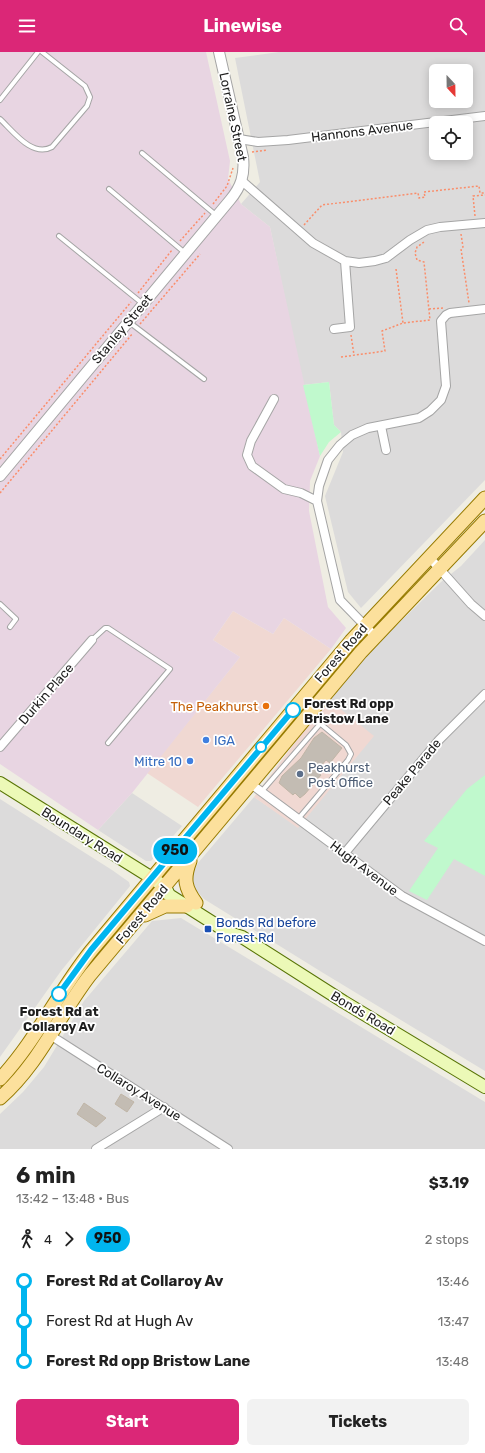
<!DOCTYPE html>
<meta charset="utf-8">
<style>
body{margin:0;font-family:Rubik,sans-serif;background:#f2f2f2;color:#222;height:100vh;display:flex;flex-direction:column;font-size:15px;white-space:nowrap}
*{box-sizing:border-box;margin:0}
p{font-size:13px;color:#767676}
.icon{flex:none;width:22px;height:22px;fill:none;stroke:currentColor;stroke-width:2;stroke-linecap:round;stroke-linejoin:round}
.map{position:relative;height:1097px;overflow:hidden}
.panel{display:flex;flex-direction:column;background:#fff;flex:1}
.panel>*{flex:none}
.badge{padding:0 8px;border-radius:13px;font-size:14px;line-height:26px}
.needle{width:26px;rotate:158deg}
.buttons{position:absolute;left:429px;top:12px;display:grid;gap:8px}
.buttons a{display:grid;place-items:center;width:44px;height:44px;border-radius:6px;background:#fff;box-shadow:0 2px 10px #0003;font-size:20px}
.map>.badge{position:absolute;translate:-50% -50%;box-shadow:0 0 0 2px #fff}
.legs{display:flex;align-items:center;gap:6px;height:44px;padding:0 16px;font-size:13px}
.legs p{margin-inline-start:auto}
.summary{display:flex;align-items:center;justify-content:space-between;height:68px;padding:0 16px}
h1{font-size:22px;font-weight:700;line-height:30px}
.button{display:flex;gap:8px;margin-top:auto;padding:8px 16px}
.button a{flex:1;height:46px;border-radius:6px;background:#db2777;color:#fff;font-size:16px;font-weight:700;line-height:46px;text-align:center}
.button a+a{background:#f2f2f2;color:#222}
ul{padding:0 16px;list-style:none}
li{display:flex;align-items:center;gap:14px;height:40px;font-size:15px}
li i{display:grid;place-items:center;width:6px;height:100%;margin:0 5px;background:currentColor}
li i::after{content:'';width:10px;height:10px;margin:-5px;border:3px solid;border-radius:50%;background:#fff}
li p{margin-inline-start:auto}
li:first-child i{background:linear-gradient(#0000 50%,currentColor 0)}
li:last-child i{background:linear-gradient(currentColor 50%,#0000 0)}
header{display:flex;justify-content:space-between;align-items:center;height:52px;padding:0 16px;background:#db2777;color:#fff;font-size:18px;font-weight:700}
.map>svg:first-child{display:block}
.residential{fill:#dcdbdb;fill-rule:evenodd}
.commercial{fill:#f0d8d2}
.industrial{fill:#e8d5e2}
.park{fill:#c0f9cd}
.building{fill:#c3bcb3;stroke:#c0b5a6}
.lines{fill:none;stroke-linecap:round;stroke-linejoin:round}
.service-casing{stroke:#a5a5a5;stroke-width:6}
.minor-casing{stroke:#a5a5a5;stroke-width:10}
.tertiary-casing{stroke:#a5a5a5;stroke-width:12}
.secondary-casing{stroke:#587405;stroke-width:14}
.primary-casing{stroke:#977b00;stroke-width:15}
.path{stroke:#fa8d6a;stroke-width:1.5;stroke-dasharray:2 2;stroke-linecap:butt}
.service{stroke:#fff;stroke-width:4}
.minor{stroke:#fff;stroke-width:8}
.tertiary{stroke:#fff;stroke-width:10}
.secondary{stroke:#ecf9b7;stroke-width:12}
.primary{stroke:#fce09c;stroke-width:13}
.line-1-casing{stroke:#fff;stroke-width:9}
.line-1{stroke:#00b5ef;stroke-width:6}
.food-dot{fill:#e8710a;stroke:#fff;stroke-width:1.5}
.stop-1-dot{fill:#fff;stroke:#00b5ef;stroke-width:2}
.shop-dot{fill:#3f7fe0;stroke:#fff;stroke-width:1.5}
.service-dot{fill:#5c6f8a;stroke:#fff;stroke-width:1.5}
.transit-dot{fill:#1a4fb4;stroke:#fff;stroke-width:1.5}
.labels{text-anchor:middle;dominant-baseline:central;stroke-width:3.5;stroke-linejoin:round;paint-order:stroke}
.street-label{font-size:13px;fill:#1e1e1e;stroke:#fff}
.stop-label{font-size:13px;font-weight:bold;fill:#1e1e1e;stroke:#fff;text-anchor:start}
.food-label{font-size:13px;fill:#c56008;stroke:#fff;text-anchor:end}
.shop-label{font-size:13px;fill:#366cbe;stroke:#fff;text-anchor:start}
.service-label{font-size:13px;fill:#4e5e75;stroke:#fff;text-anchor:start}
.transit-label{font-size:13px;fill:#164399;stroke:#fff;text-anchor:start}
</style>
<header><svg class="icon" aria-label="menu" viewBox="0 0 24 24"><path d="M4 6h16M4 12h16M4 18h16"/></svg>Linewise<svg class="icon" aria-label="search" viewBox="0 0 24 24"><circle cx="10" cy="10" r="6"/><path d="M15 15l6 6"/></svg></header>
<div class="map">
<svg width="485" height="1097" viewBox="0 0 485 1097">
<rect width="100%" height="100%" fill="#efede3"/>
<path class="residential" d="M279 0H485V428L361 556 348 540 325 444 343 400 341 380 334 373 329 330 303 333 270 175 241 152 260 130 235 6ZM436 19H466V49H436ZM436 71H466V101H436Z
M485 488V1019L320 919 204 847 194 836 192 824 198 811 254 745 298 775 328 647 358 611 441 530 461 514Z
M132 741 182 774 151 809H146L98 778Z
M0 747 112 818 129 830 130 834 61 919 0 1005Z
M181 866 485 1050V1097H0V1062L23 1040 44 1015 84 949 152 869Z"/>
<path class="commercial" d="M233 559 273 582 284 566 331 597 198 755 147 721 240 605 213 588Z
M328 647 374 684 298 776 254 745Z"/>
<path class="industrial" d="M0 0H206L230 109 228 127 241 152 270 175 320 404 310 429 309 459 328 555 346 576 331 597 284 566 273 582 233 559 213 588 240 605 132 741 98 778 0 712Z"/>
<path class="park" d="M329 330 334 373 341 380 329 390 320 404 303 333Z
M485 723V824L454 807 427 848 409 839 438 796 424 789 467 737Z"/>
<path class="building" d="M322 680 342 696 330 711 326 708 316 720 321 723 305 742 300 746 295 741 293 743 279 731 282 724 301 706 314 686Z
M121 1042 134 1050 127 1060 115 1052Z
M84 1051 106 1066 96 1075 77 1062Z"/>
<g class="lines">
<g class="service-casing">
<path id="service" d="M0 48 38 0
M0 67C13 79 32 106 52 95L87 54 90 45 85 34 42 0
M142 101 217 164
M109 137 185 201
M59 184 143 252
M129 270 204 327
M0 552 16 567 10 575
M92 588 105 576H108L170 617 108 691
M262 739 320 672
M298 767 348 708 351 702 346 693 310 663"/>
</g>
<g class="minor-casing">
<path id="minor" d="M239 87 258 90 288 88 485 64
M242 129 313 191 345 209 359 211 375 209 386 206 410 188 427 178 440 175 485 171
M334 277 350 275 345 209
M274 347 251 389 247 403 252 414 284 437 301 441 317 449
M381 374 386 398
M429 505 471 552 485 564
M375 584 340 548 317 449 319 434 328 408 340 393 352 383 368 376 419 366 430 359 441 348 446 334 441 269 446 263 450 261 485 257
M0 695 92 588
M251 732 402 844 485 889
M344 802 439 688 485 642
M50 983 228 1097
M96 1097 164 1055"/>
</g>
<g class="tertiary-casing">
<path id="tertiary" d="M0 424 230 148C241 135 245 123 243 105L219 0"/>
</g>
<g class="secondary-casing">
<path id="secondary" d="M0 731 152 826 165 835 169 843 229 881 242 885 344 950 485 1035"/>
</g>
<g class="primary-casing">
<path id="primary" d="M190 809C183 827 185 836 196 851
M145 863 165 854H187
M0 1027C36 989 58 940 91 899L351 589 485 446
M0 1046C39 1012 59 963 90 923L361 600 485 469"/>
</g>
<path class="path" d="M252 100 267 98
M213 152 227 134 233 116
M475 164 473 144 485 143
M304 173 322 153 418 141 419 146 425 145 424 140 479 134 480 141H485
M461 182 463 195 461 197 469 251
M180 189 205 161
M396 217 403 271
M138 241 172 198
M429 257 443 256
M140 272 200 202
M351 283 354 303
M341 305 385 299 382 279 403 271 430 268 424 210 417 208 415 201 417 195 424 190
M0 407 131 250
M0 441 133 281"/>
<use href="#service" class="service"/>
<use href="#minor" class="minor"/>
<use href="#tertiary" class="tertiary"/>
<use href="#secondary" class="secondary"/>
<use href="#primary" class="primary"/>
</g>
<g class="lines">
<g class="line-1-casing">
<path id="line-1" d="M59 942 91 898 293 658"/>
</g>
<use href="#line-1" class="line-1"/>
</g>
<circle class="food-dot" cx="266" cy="654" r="4"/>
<g class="stop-1-dot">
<circle cx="293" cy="658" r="7"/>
<circle cx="261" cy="695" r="5"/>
<circle cx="59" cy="942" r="7"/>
</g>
<g class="shop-dot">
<circle cx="206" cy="688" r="4"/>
<circle cx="190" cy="709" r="4"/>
</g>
<circle class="service-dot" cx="300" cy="722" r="4"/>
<rect class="transit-dot" x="204" y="873" width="8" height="8" rx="2"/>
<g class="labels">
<g class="street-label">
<text transform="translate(233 65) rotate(78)">Lorraine Street</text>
<text transform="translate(362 79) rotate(-7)">Hannons Avenue</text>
<text transform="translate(122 277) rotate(-50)">Stanley Street</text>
<text transform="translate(341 601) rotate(-49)">Forest Road</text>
<text transform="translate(46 642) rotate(-49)">Durkin Place</text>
<text transform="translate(412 720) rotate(-50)">Peake Parade</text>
<text transform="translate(82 783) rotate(32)">Boundary Road</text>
<text transform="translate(364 816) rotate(37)">Hugh Avenue</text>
<text transform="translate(142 862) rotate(-50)">Forest Road</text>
<text transform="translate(363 961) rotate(31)">Bonds Road</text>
<text transform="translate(139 1040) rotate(32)">Collaroy Avenue</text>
</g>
<g class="stop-label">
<text x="304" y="651">Forest Rd opp<tspan x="304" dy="15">Bristow Lane</tspan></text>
<text x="59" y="959" text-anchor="middle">Forest Rd at<tspan x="59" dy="15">Collaroy Av</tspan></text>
</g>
<g class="food-label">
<text x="258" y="654">The Peakhurst</text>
</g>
<g class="shop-label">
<text x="214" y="688">IGA</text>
<text x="182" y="709" text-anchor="end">Mitre 10</text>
</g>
<g class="service-label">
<text x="308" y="715">Peakhurst<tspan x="308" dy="15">Post Office</tspan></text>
</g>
<g class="transit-label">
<text x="216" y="870">Bonds Rd before<tspan x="216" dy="15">Forest Rd</tspan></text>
</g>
</g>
</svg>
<div class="buttons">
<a><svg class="needle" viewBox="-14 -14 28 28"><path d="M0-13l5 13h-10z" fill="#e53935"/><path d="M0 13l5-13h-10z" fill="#767676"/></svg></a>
<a><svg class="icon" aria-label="locate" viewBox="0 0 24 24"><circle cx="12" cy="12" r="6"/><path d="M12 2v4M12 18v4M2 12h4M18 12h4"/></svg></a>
</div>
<b class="badge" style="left:175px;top:799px;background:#00b5ef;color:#111">950</b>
</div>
<section class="panel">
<div class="summary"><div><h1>6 min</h1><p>13:42 – 13:48 · Bus</p></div><b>$3.19</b></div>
<div class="legs"><svg class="icon" aria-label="walk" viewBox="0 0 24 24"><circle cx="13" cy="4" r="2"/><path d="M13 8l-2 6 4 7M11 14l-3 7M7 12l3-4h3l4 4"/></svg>4<svg class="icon" aria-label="forward" viewBox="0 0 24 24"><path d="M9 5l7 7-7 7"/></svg><b class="badge" style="background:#00b5ef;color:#111">950</b><p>2 stops</p></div>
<ul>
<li><i style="color:#00b5ef"></i><b>Forest Rd at Collaroy Av</b><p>13:46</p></li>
<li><i style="color:#00b5ef"></i><span>Forest Rd at Hugh Av</span><p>13:47</p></li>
<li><i style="color:#00b5ef"></i><b>Forest Rd opp Bristow Lane</b><p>13:48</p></li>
</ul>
<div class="button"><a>Start</a><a>Tickets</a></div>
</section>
